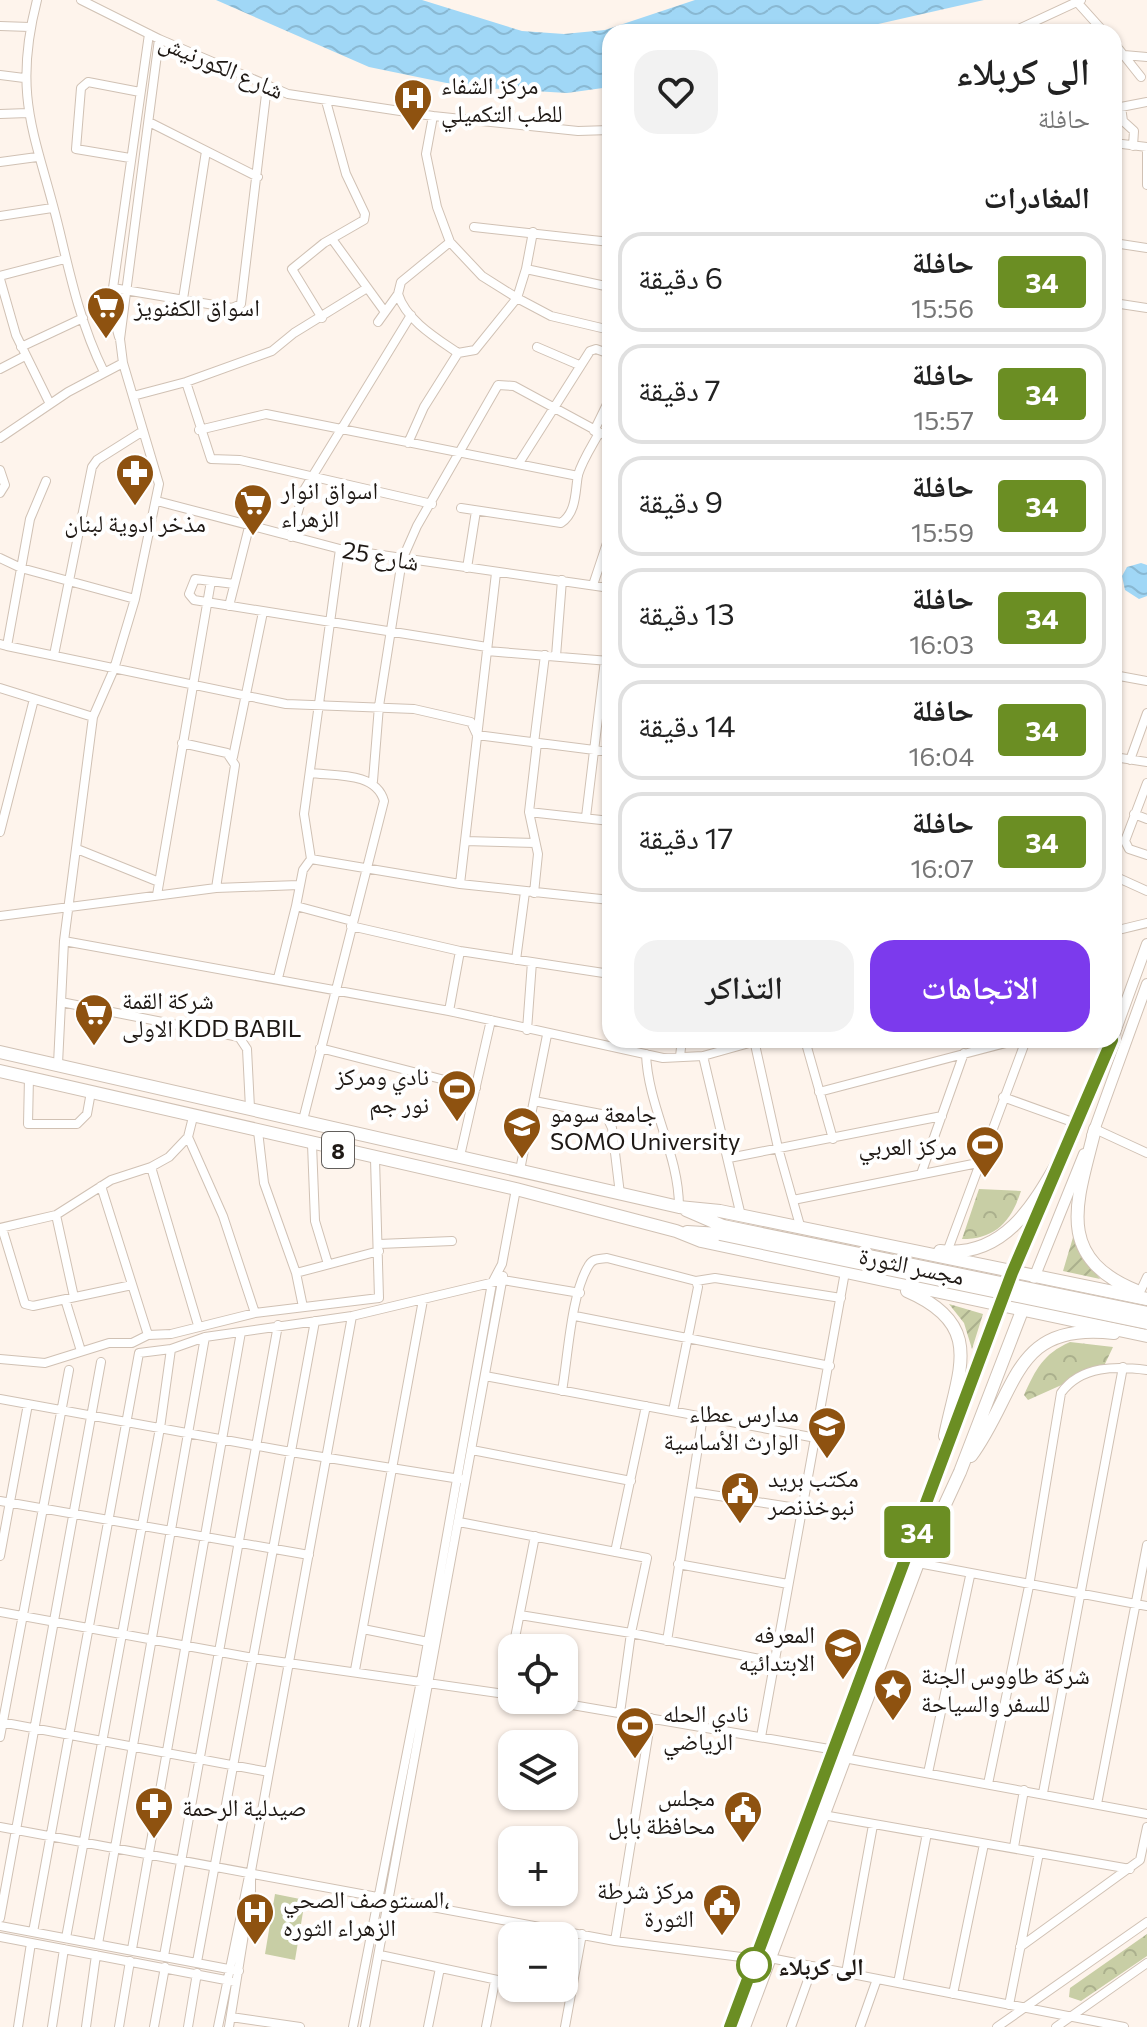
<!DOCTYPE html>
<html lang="ar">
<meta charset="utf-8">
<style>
body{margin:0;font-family:Commissioner,"Noto Naskh Arabic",sans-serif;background:#f2f2f2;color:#222;direction:rtl;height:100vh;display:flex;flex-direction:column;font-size:30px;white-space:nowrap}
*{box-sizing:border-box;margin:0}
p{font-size:26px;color:#767676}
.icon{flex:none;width:44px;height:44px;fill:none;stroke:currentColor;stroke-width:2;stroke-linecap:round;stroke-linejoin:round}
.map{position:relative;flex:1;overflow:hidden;direction:ltr}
.sheet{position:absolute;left:602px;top:24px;width:520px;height:1024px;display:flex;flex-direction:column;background:#fff;border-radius:24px;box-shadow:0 2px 6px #0004;direction:rtl}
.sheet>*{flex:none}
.badge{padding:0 16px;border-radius:6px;font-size:28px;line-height:52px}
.tools{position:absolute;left:498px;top:1634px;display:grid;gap:16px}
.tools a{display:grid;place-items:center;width:80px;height:80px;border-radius:16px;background:#fff;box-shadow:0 2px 6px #0004;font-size:40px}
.map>.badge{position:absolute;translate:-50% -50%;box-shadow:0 0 0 4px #fff}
h2{padding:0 32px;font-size:30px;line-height:72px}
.round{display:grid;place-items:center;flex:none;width:84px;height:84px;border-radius:24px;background:#f2f2f2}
.headline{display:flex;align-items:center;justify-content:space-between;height:136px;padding:0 32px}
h1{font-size:38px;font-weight:600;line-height:60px}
.cta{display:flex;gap:16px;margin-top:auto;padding:16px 32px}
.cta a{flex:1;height:92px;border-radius:24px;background:#7c3aed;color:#fff;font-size:32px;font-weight:600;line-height:92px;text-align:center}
.cta a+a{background:#f2f2f2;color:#222}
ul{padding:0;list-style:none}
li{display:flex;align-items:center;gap:24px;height:100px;margin:0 16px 12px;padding:0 16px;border:4px solid #e0e0e0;border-radius:24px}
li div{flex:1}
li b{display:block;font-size:30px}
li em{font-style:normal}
li .badge{min-width:88px;font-weight:700;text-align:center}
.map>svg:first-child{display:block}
.park{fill:url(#park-crowns)}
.garden{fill:url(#garden-furrows)}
.pitch{fill:#c8cea5}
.water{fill:url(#water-waves)}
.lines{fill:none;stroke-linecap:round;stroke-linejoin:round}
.minor-casing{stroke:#d0c1b4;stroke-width:10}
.major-casing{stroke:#d0c1b4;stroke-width:12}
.highway-casing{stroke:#d0c1b4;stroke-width:14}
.minor{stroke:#fff;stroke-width:8}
.major{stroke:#fff;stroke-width:10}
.highway{stroke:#fff;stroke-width:12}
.highway-bridge-casing{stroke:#d0c1b4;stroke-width:14;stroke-linecap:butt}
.highway-bridge{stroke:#fff;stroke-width:12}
.line-casing{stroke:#fff;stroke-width:18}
.line{stroke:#6b8e23;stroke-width:12}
.stop-dot{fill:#fff;stroke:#6b8e23;stroke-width:4}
.labels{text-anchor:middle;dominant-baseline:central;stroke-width:8;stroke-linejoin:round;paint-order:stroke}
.shield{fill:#fff;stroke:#625e5b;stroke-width:2}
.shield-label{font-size:22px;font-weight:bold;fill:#1f1915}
.street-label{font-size:24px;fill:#1f1915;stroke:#fff}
.poi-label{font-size:24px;fill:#1f1915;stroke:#fff;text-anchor:start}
.stop-label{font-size:24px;font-weight:bold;fill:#1f1915;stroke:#fff;text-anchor:start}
</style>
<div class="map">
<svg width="1147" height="2027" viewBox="0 0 1147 2027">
<defs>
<pattern id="park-crowns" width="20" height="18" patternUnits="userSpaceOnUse" patternTransform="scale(2)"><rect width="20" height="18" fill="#c8cea5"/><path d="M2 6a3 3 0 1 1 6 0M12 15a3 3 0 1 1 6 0" fill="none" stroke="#abb08d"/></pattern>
<pattern id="garden-furrows" width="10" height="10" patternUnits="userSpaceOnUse" patternTransform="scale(2)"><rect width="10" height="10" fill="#c8cea5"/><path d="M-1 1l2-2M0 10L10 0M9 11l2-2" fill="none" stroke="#abb08d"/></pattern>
<pattern id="water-waves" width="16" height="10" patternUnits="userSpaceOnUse" patternTransform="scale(2)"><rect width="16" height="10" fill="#a0d7f6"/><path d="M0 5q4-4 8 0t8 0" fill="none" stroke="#89b8d2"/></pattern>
</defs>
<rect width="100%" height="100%" fill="#fef4ec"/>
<path class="park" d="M979 1189 1021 1191C1011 1222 995 1239 962 1239Z
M1070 1342 1113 1347 1104 1366 1028 1400 1024 1395C1036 1369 1043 1354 1070 1342Z
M1147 1934V1956L1081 2001 1069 1997 1070 1988Z"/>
<path class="garden" d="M1074 1234 1083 1257 1100 1279 1063 1271Z
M949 1304 983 1314 972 1349 964 1323Z"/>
<path class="pitch" d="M275 1894 305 1900 295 1960 265 1954Z"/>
<path class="water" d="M216 0H422L522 31 564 34 605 30 695 0H984L843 32H610V87L567 93 466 87 369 67Z
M1141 563 1147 565V596L1139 599 1125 590 1122 576 1127 567Z"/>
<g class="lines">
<g class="minor-casing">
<path id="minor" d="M37 0C11 101 38 139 60 233 71 280 82 328 104 372
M81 0 159 39 288 94 433 116 578 131 610 130
M1077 2 1104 32
M0 26 30 27
M1012 32 1081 0
M1114 43 1141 77
M1124 55 1147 57
M0 75 24 78
M0 114 28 113
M433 116 426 154 437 207 450 242 482 276 517 298 551 316 610 330
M149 122 258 177
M1114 143 1147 147
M1133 146 1134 131 1123 121 1121 107 1147 102
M1147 147V185
M130 158 76 149 81 88 88 82 140 92
M0 162 37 157
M0 216 52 208
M474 227 610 242
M533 232 526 269 610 287
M332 239 385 312
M450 242 401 282 398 294C406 320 436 338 458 353
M1114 243 1147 248
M0 276 65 259
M0 279 16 335 50 404
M113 288 232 308 241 304 267 86
M183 299 206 151
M1114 303 1147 308
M322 318 292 269 324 243 364 220 365 214 346 174 326 101
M378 322 398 294
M119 337 111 308 113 288 149 34
M21 347 83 318
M537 347 579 365
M0 369 25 356
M186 382 211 459 240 460 432 504
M133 396 186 382 272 351 294 333 367 288
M199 430 266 414 578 476
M594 431 610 398
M0 438 68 392 123 363
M408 443 424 407 458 353 475 350 517 298 526 269
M519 463 590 351 596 349 610 354
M0 470 5 485 0 493
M157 501 340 549 610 588
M461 508 561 523C577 512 575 491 578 475 582 461 592 446 599 433
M291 537 304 490 411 315
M0 558 21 568 135 599
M467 568 476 511
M234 584 195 579 189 594 194 600 487 647
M593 585 610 534
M229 606 249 527
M0 644 7 646 30 519 46 481
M7 646 286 704 414 709 471 722 477 735 610 752
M487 651 609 661
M54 655 92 467 97 460 143 431
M556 656 562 580
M1114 675 1147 681
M0 688 93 717
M182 743 227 753 235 765 216 888
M534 743 545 655
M233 757 263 612
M1114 757 1147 762
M1130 760 1147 713
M373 781 379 706 402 560 417 526 498 385 514 386 610 438
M1147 783 1125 841 1129 849 1147 855
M529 812 610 821
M1134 814 1147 819
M586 817 605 660
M0 832 34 699
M465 841 535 843
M77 849 159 882
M311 859 304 814 340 549
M1114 876 1147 891
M460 884 496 573
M534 893 538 854 529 812 537 743
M157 895 211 581
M0 916 216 888 299 885
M352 921 296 906 303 870 311 859 460 884 610 900
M351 926 460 951 610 974
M1114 931 1147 923
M64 941 449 1011 663 1058 703 1056 760 1040
M516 960 525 892
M278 978 296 906
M61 1002 239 1037 247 1049 250 1108
M449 1011 460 951
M527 1030 532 962
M754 1040 778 1148 801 1229
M805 1040 833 1139
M320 1048 476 1088
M646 1054C648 1107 679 1154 679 1207
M680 1056 682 1040
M703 1056 741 1216
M58 1064 64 941 93 717 114 669 135 599 159 484 123 363 120 339 159 39
M29 1077 28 1124H77L87 1114 91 1092
M819 1092 1017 1040
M1003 1097 1078 1124
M534 1101 606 1115 612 1128 620 1194
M193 1117 188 1137 223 1216 255 1313
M303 1120 384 801C376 772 336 776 310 773
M1095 1129 1147 1153
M258 1131 264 1183 296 1273 303 1307
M312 1144 315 1221 328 1264
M460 1156 491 1020
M729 1158 942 1116
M151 1167 198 1325
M520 1170 547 1035
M921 1174 964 1053
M101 1186 148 1335
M793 1200 978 1163
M56 1215 74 1297
M0 1228 56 1215 111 1180 151 1167 169 1157 188 1137
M2 1228 25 1304 33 1306 132 1285
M379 1244 452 1241
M947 1252 1026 1040
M296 1273 379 1251
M1140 1292 1147 1277
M65 1299 81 1351
M575 1316 830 1366
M0 1359 45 1363 109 1343H132L148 1335 171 1334 255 1313 379 1298 375 1159
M485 1376 816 1438
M562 1391C568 1357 571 1293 589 1265 593 1258 600 1259 607 1258L696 1281 715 1278 841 1298
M0 1399 291 1452 460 1479
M673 1411 698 1287 696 1281
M472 1450 631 1481
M693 1492 803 1509
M0 1501 309 1555
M459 1522 647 1558 631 1633 620 1713
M615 1552 646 1406
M0 1556 28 1404
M918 1563 1147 1606
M678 1564 788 1584
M0 1612 253 1658 512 1695
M520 1615 631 1633 775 1662
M363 1629 428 1642
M667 1641 703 1416
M513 1648 535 1536
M355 1670 423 1300
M504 1694 512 1653
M543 1700 835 1750
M0 1722 269 1772
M0 1737 69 1370
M761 1737 845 1272
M844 1758 1147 1814
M928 1773 970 1576
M988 1784 1029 1586 1061 1393C1081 1365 1117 1366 1147 1370
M1043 1793 1123 1367
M1097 1804 1147 1545
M823 1815 1130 1869
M0 1827 615 1941 757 1959
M1014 1847 1024 1790
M0 1918 101 1362
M0 1926 239 1971
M33 1932 139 1353 171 1349 205 1337 352 1316 503 1280 580 1293
M0 1937 236 1982
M66 1938 160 1428 171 1349
M615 1941 651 1718
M98 1944 205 1337
M1020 1947 1140 1860 1147 1827
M132 1949 241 1332
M380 1955 512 1983
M164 1956 278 1325
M770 1958 1124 2027
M197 1962 315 1321
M846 1973 873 1825
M898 1983 927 1833
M545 1988 571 1992
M953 1994 984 1844
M1009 2005 1039 1853
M231 2017 300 2027
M18 2027 31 1943
M52 2027 64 1949
M86 2027 96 1955
M119 2027 130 1961
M154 2027 165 1967
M188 2027 197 1973
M218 2027 249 1876
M229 2027 251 1891V1871L352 1316
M353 2027 421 1681 492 1283 502 1264 516 1189
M365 2027 503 1276
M428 2027 440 1968
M486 2027 495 1981
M565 2027 582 1934
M791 2027 813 1966
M860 2027 877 1979
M997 2027 1147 1922
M1056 2027 1147 1963"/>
</g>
<g class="major-casing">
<path id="major" d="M1114 1035 1147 944
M1092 1136 1147 984
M1069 1145 1112 1040
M1012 1273 1054 1178
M1034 1278 1084 1154"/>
</g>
<g class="highway-casing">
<path id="highway" d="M0 1052 679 1207 720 1211 1147 1299
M0 1071 516 1189 676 1231 701 1241 1147 1336
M1095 1129C1078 1199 1052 1257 1137 1291
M686 1210 723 1226
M687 1232 720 1234
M940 1251C1012 1259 1040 1192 1071 1140
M907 1291C986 1325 958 1370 945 1436
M971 1456C1019 1390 1012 1321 1114 1333
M730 2027 1002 1298
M744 2027 918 1563 960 1472 1025 1303"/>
</g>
<use href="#minor" class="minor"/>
<use href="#major" class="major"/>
<use href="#highway" class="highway"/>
<g class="highway-bridge-casing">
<path id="highway-bridge" d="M723 1226 1147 1313
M720 1234 1147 1323"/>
</g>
<use href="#highway-bridge" class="highway-bridge"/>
</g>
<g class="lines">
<g class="line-casing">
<path id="line" d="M730 2027 1012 1273 1112 1040"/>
</g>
<use href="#line" class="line"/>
</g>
<defs>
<g id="hospital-pin" transform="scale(2)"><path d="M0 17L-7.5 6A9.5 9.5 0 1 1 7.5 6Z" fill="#8e5210" stroke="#fff"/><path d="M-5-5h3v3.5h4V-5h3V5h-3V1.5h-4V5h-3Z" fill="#fff"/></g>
<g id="supermarket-pin" transform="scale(2)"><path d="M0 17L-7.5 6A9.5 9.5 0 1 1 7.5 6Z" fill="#8e5210" stroke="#fff"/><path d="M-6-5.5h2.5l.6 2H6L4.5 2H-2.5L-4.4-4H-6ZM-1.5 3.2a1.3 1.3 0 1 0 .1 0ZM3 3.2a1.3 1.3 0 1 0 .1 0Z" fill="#fff"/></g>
<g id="pharmacy-pin" transform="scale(2)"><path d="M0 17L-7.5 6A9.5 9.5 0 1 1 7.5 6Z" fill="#8e5210" stroke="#fff"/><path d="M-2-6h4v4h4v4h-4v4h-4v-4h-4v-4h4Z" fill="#fff"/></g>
<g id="stadium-pin" transform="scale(2)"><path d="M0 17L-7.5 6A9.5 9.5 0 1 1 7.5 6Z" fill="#8e5210" stroke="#fff"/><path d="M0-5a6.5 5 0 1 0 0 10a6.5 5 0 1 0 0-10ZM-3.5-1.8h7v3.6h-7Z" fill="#fff"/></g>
<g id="university-pin" transform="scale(2)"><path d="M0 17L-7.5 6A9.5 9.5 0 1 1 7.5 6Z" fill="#8e5210" stroke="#fff"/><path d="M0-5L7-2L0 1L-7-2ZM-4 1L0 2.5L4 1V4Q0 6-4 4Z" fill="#fff"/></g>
<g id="school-pin" transform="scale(2)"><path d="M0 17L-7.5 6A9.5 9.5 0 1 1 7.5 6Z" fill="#8e5210" stroke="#fff"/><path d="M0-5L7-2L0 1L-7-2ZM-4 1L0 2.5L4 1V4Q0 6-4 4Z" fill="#fff"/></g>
<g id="civic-pin" transform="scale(2)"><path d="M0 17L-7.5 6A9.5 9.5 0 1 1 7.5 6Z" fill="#8e5210" stroke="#fff"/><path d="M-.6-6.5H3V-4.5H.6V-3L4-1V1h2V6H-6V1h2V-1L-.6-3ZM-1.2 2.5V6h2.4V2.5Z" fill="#fff"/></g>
<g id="sight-pin" transform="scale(2)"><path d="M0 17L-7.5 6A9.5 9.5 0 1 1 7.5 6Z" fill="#8e5210" stroke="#fff"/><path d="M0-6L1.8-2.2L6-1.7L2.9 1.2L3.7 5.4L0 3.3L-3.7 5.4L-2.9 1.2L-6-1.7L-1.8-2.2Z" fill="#fff"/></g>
</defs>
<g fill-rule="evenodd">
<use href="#hospital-pin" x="413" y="98"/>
<use href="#supermarket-pin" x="106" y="306"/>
<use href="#pharmacy-pin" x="135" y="473"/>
<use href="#supermarket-pin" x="253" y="503"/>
<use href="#supermarket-pin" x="94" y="1013"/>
<use href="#stadium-pin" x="457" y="1089"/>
<use href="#university-pin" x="522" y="1126"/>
<use href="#stadium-pin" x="985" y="1145"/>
<use href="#school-pin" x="827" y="1426"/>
<use href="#civic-pin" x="740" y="1491"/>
<use href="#school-pin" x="843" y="1647"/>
<use href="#sight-pin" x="893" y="1688"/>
<use href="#stadium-pin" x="635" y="1726"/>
<use href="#pharmacy-pin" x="154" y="1806"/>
<use href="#civic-pin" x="743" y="1810"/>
<use href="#civic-pin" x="722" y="1903"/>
<use href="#hospital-pin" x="255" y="1912"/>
</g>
<circle class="stop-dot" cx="754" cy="1965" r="16"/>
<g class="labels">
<rect class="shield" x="322" y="1132" width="32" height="36" rx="6"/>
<g class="shield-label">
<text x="338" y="1150">8</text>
</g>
<g class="street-label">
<text transform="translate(222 65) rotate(23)">شارع الكورنيش</text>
<text transform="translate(381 555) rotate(10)">شارع 25</text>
<text transform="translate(912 1265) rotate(12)">مجسر الثورة</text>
</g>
<g class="poi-label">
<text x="441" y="84">مركز الشفاء<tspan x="441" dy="28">للطب التكميلي</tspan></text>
<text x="134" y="306">اسواق الكفنويز</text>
<text x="281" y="489">اسواق انوار<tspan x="281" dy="28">الزهراء</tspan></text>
<text x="135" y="522" text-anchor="middle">مذخر ادوية لبنان</text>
<text x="122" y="999">شركة القمة<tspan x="122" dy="28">الاولى KDD BABIL</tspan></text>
<text x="429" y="1075" text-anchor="end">نادي ومركز<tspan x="429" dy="28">نور جم</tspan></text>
<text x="550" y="1112">جامعة سومو<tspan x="550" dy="28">SOMO University</tspan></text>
<text x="957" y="1145" text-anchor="end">مركز العربي</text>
<text x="799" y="1412" text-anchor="end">مدارس عطاء<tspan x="799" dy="28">الوارث الأساسية</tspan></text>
<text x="768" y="1477">مكتب بريد<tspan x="768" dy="28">نبوخذنصر</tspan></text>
<text x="815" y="1633" text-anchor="end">المعرفه<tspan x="815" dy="28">الابتدائيه</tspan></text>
<text x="921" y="1674">شركة طاووس الجنة<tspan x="921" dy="28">للسفر والسياحة</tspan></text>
<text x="663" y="1712">نادي الحله<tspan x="663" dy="28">الرياضي</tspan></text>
<text x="715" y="1796" text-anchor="end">مجلس<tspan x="715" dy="28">محافظة بابل</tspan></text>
<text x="182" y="1806">صيدلية الرحمة</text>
<text x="694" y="1889" text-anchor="end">مركز شرطة<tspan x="694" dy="28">الثورة</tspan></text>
<text x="283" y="1898">المستوصف الصحي،<tspan x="283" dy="28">الزهراء الثوره</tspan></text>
</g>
<g class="stop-label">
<text x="778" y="1965">الى كربلاء</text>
</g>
</g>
</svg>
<div class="tools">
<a><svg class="icon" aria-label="locate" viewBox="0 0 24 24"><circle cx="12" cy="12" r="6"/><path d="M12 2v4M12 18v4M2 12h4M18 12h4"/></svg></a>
<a><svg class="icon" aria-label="layers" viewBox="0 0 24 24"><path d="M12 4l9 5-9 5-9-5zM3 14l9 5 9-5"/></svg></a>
<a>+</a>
<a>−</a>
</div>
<b class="badge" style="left:917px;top:1532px;background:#6b8e23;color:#fff">34</b>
<section class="sheet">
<div class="headline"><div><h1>الى كربلاء</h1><p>حافلة</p></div><a class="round"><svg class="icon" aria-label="heart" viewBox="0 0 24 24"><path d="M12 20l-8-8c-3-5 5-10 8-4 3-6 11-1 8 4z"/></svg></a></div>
<h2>المغادرات</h2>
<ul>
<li><span class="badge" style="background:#6b8e23;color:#fff">34</span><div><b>حافلة</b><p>15:56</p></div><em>6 دقيقة</em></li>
<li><span class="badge" style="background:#6b8e23;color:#fff">34</span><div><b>حافلة</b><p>15:57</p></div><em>7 دقيقة</em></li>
<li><span class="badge" style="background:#6b8e23;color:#fff">34</span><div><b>حافلة</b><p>15:59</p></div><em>9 دقيقة</em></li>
<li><span class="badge" style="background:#6b8e23;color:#fff">34</span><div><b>حافلة</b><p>16:03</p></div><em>13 دقيقة</em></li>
<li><span class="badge" style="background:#6b8e23;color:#fff">34</span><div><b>حافلة</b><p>16:04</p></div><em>14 دقيقة</em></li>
<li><span class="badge" style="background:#6b8e23;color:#fff">34</span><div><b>حافلة</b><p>16:07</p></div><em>17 دقيقة</em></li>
</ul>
<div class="cta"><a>الاتجاهات</a><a>التذاكر</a></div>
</section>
</div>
